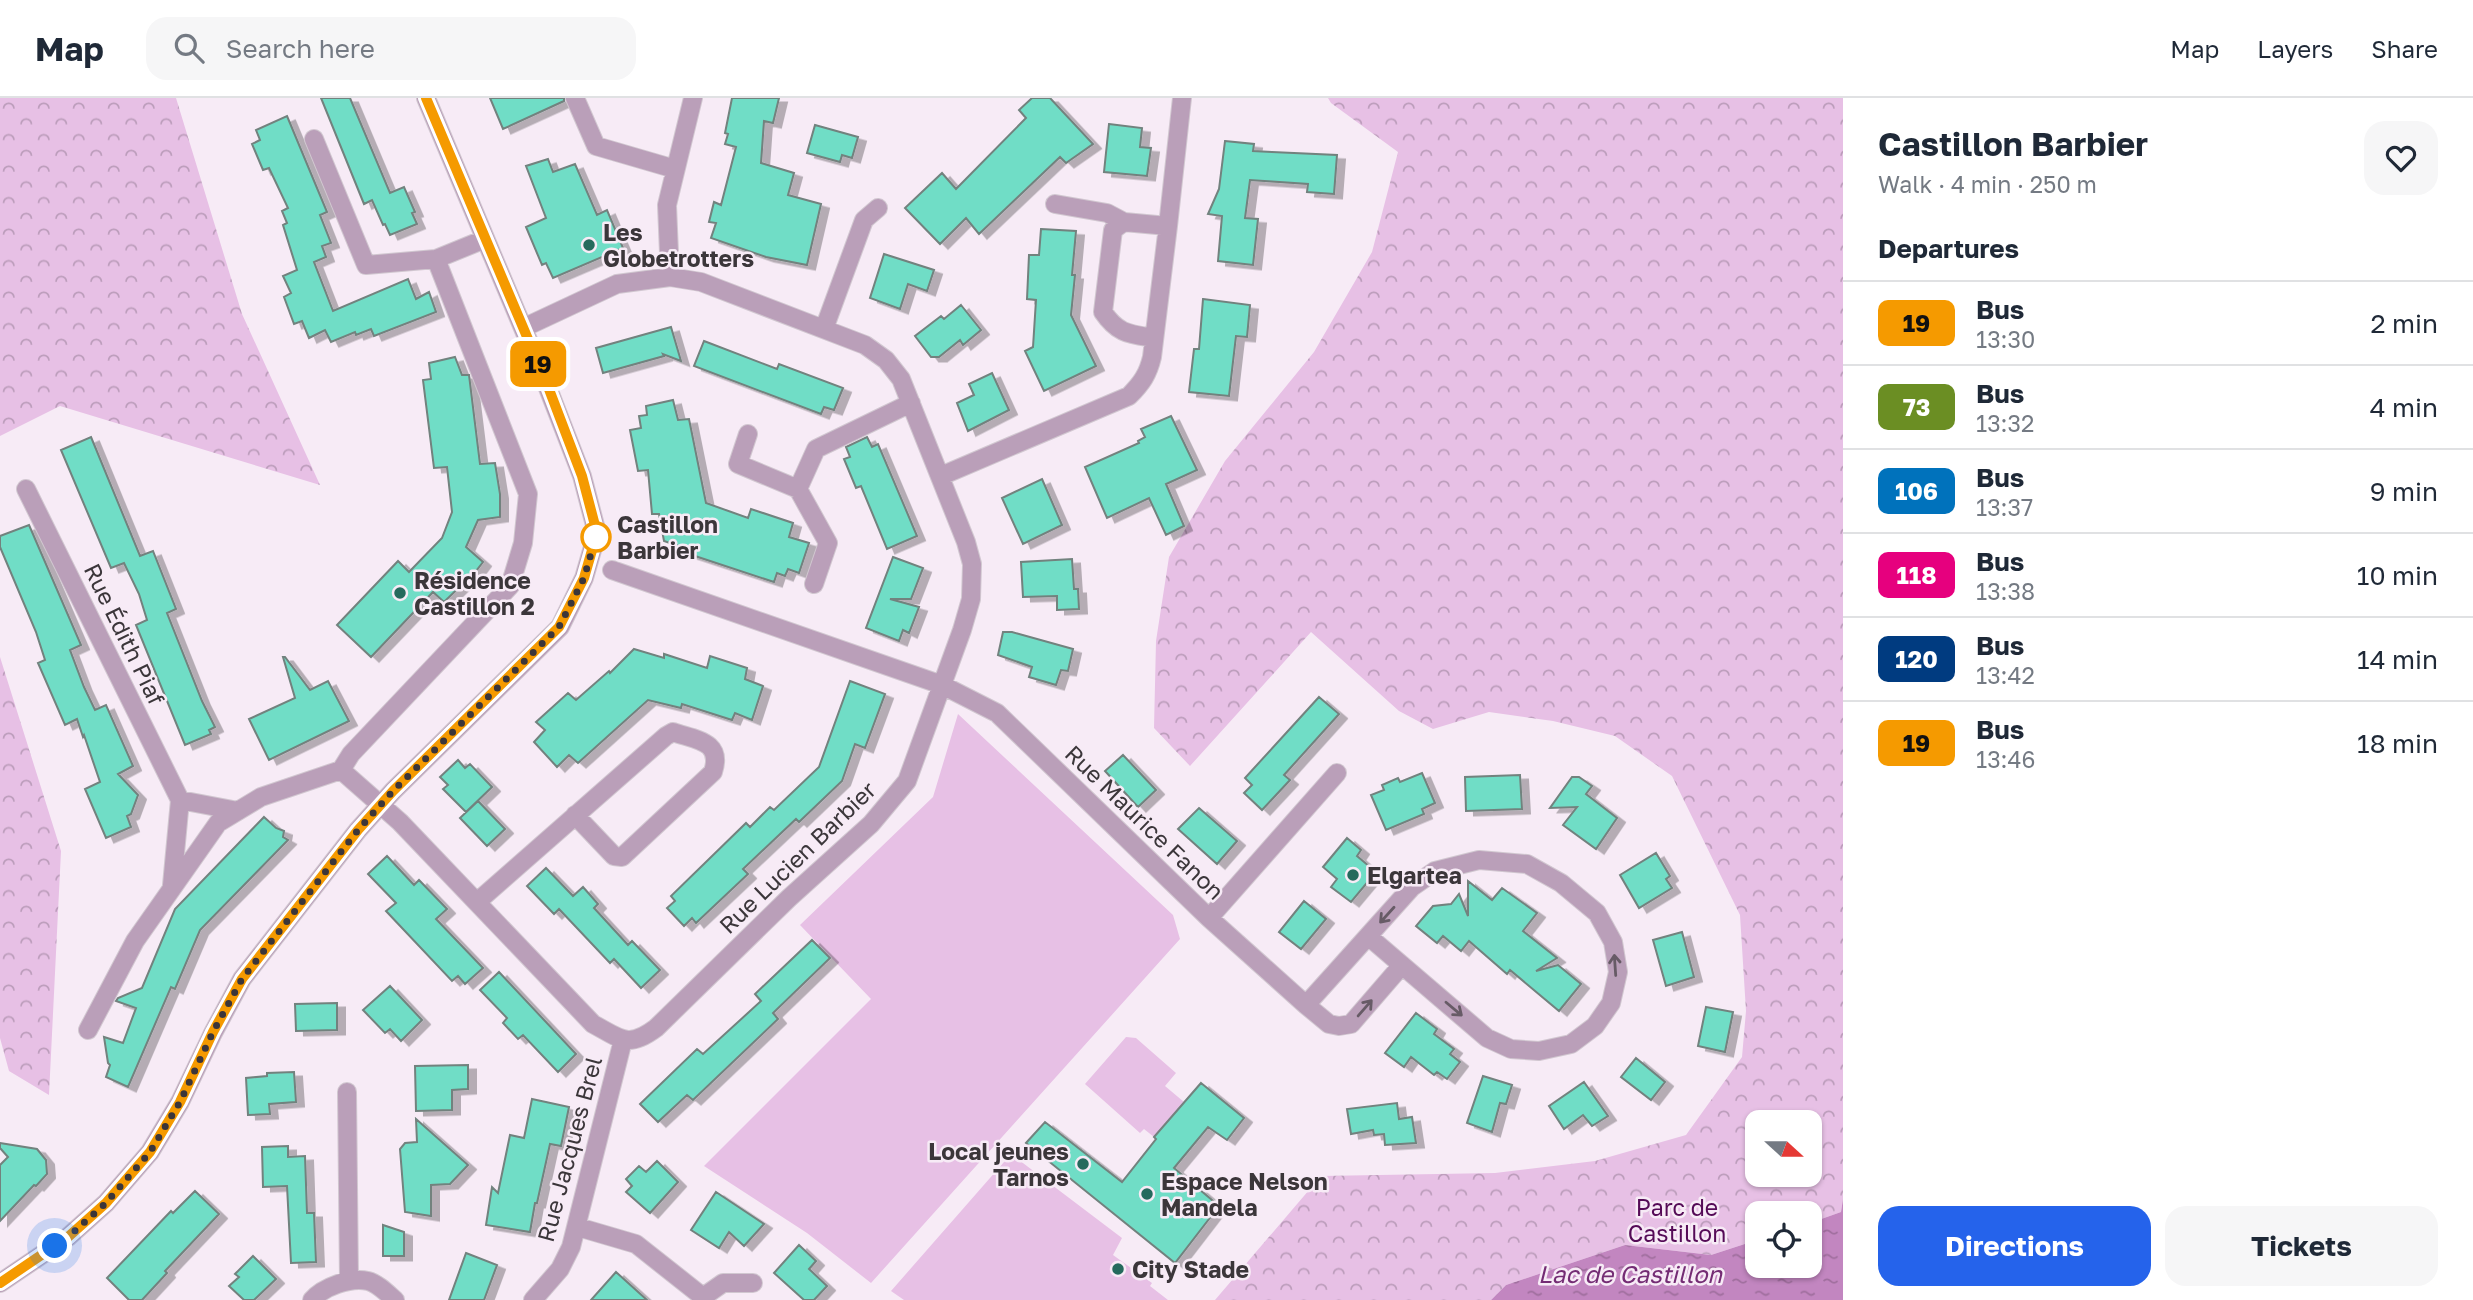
<!DOCTYPE html>
<meta charset="utf-8">
<style>
body{margin:0;font-family:"Golos Text",sans-serif;background:#f6f6f7;color:#1f2937;height:100vh;display:flex;flex-direction:column;font-size:26px;white-space:nowrap}
*{box-sizing:border-box;margin:0}
p{font-size:23px;color:#747a83}
.icon{flex:none;width:38px;height:38px;fill:none;stroke:currentColor;stroke-width:2;stroke-linecap:round;stroke-linejoin:round}
.map{position:relative;flex:1;overflow:hidden}
.sheet{display:flex;flex-direction:column;background:#fff;width:630px}
.sheet>*{flex:none}
.badge{padding:0 14px;border-radius:10px;font-size:24px;line-height:46px}
.needle{width:46px;rotate:111deg}
.buttons{position:absolute;left:1745px;top:1012px;display:grid;gap:14px}
.buttons a{display:grid;place-items:center;width:77px;height:77px;border-radius:14px;background:#fff;box-shadow:0 2px 5px #0004;font-size:35px}
.you{position:absolute;width:35px;height:35px;margin:-18px;border:5px solid #fff;border-radius:50%;background:#1a73e8;box-shadow:0 0 0 10px #1a73e833}
.map>.badge{position:absolute;translate:-50% -50%;box-shadow:0 0 0 4px #fff}
h2{padding:0 35px;font-size:26px;line-height:63px}
.round{display:grid;place-items:center;flex:none;width:74px;height:74px;border-radius:21px;background:#f6f6f7}
.summary{display:flex;align-items:center;justify-content:space-between;height:119px;padding:0 35px}
h1{font-size:33px;font-weight:700;line-height:52px}
.action{display:flex;gap:14px;margin-top:auto;padding:14px 35px}
.action a{flex:1;height:80px;border-radius:21px;background:#2563eb;color:#fff;font-size:28px;font-weight:700;line-height:80px;text-align:center}
.action a+a{background:#f6f6f7;color:#1f2937}
ul{padding:0;list-style:none}
li{display:flex;align-items:center;gap:21px;height:84px;padding:0 35px;border-top:2px solid #e0e1e3}
li div{flex:1}
li b{display:block;font-size:26px}
li em{font-style:normal}
li .badge{min-width:77px;font-weight:700;text-align:center}
header{display:flex;align-items:center;gap:42px;box-sizing:border-box;height:98px;padding:0 35px;background:#fff;border-bottom:2px solid #e0e1e3}
header strong{font-size:33px}
nav{display:flex;gap:38px;margin-inline-start:auto;font-size:24px}
.search{width:490px;height:63px;background:#f6f6f7;display:flex;align-items:center;gap:18px;box-sizing:border-box;padding:0 24px;border-radius:21px;color:#747a83;font-size:26px}
main{display:flex;flex:1;min-height:0}
.map>svg:first-child{display:block}
.green{fill:#e7c0e5}
.forest{fill:url(#forest-crowns);fill-rule:evenodd}
.water{fill:url(#water-ripples)}
.building{fill:#6fddc6;stroke:#72827e;stroke-width:2;filter:url(#shadow)}
.lines{fill:none;stroke-linecap:round;stroke-linejoin:round}
.street-casing{stroke:#d1c7d0;stroke-width:20}
.street{stroke:#ba9fb9;stroke-width:18}
.oneway{stroke:#675b66}
.line-casing{stroke:#fff;stroke-width:16}
.line{stroke:#f59a00;stroke-width:10}
.walk{stroke:#3b363a;stroke-width:7;stroke-dasharray:0 12.6}
.poi-dot{fill:#256a5d;stroke:#f7ebf6;stroke-width:2.5}
.stop-dot{fill:#fff;stroke:#f59a00;stroke-width:3.5}
.labels{text-anchor:middle;dominant-baseline:central;stroke-width:5;stroke-linejoin:round;paint-order:stroke}
.poi-label{font-size:23px;font-weight:bold;fill:#3b363a;stroke:#f7ebf6;text-anchor:start}
.stop-label{font-size:23px;font-weight:bold;fill:#3b363a;stroke:#f7ebf6;text-anchor:start}
.street-label{font-size:23px;fill:#3b363a;stroke:#f7ebf6}
.park-label{font-size:23px;fill:#550b57;stroke:#f7ebf6}
.water-label{font-size:24px;font-style:italic;fill:#742c74;stroke:#f7ebf6}
</style>
<header>
<strong>Map</strong>
<div class="search"><svg class="icon" aria-label="search" viewBox="0 0 24 24"><circle cx="10" cy="10" r="6"/><path d="M15 15l6 6"/></svg>Search here</div>
<nav><a>Map</a><a>Layers</a><a>Share</a></nav>
</header>
<main>
<div class="map">
<svg width="1843" height="1202" viewBox="0 0 1843 1202">
<defs>
<pattern id="forest-crowns" width="20" height="18" patternUnits="userSpaceOnUse" patternTransform="scale(1.75)"><rect width="20" height="18" fill="#e7c0e5"/><path d="M2 6a3 3 0 1 1 6 0M12 15a3 3 0 1 1 6 0" fill="none" stroke="#bc9dbb"/></pattern>
<pattern id="water-ripples" width="26" height="14" patternUnits="userSpaceOnUse" patternTransform="scale(1.75)"><rect width="26" height="14" fill="#c286c0"/><path d="M2 4q2-2 4 0t4 0M15 11q2-2 4 0t4 0" fill="none" stroke="#9f6e9d"/></pattern>
<filter id="shadow"><feDropShadow dx="8" dy="4.5" stdDeviation="0" flood-color="#0004"/></filter>
</defs>
<rect width="100%" height="100%" fill="#f7ebf6"/>
<path class="green" d="M958 616 1173 817 1180 841 871 1185 807 1135 704 1068 871 901 800 827 933 699Z
M1126 939 1136 940 1176 975 1165 988 1184 1004 1154 1039 1144 1031 1140 1035 1085 986Z
M1011 1056 1122 1140 1113 1157 1152 1185 1150 1188 1168 1202H904L891 1193Z"/>
<path class="forest" d="M0 0H176L242 216 320 387 60 308 0 338Z
M1328 0H1843V1101L1841 1114 1810 1125V1115H1757V1142L1711 1157 1625 1147 1506 1187 1491 1202H1215L1321 1078 1495 1075 1595 1063 1686 1037 1742 959 1746 913 1740 817 1672 678 1615 638 1553 623 1489 614 1433 631 1399 613 1311 534 1190 668 1154 630 1156 543 1169 459 1225 363 1314 254 1372 154 1398 54 1331 5ZM1757 1024H1810V1076H1757Z
M0 559 61 753 49 997 9 973 0 940Z"/>
<path class="water" d="M1843 1101V1202H1491L1506 1187 1625 1147 1711 1157 1757 1142V1167H1810V1125L1841 1114Z"/>
<path class="building" d="M321 0H350L390 95 404 89 415 114 412 115 417 126 390 137 385 126 383 127 372 102 364 106Z
M490 0H564V3L503 31Z
M732 0H779L773 25 764 23 761 65 794 75 788 97 821 106 807 167 766 159 711 140 716 125 709 124 714 104 721 107 736 49 725 46 728 36 725 35Z
M1032 0H1050L1093 46 1066 65 1060 59 979 136 966 120 940 146 905 110 942 75 956 91 1026 20 1019 12Z
M287 18 327 114 320 117 331 145 322 148 326 159 314 164 333 213 408 181 416 201 429 194 436 214 374 238 371 231 356 237 355 234 331 244 325 232 309 240 302 223 294 226 284 199 291 195 283 178 297 172 283 127 287 125 282 113 288 110 269 70 263 72 252 46 260 42 256 32Z
M1109 26 1142 30 1140 49 1151 50 1147 78 1104 74Z
M815 27 858 39 852 60 842 57 840 64 807 55Z
M1225 43 1254 46 1253 53 1337 57 1334 96 1307 94 1308 86 1250 82 1245 120 1258 121 1253 167 1218 163 1222 118 1208 116 1219 91Z
M548 61 553 74 575 66 597 117 607 112 623 150 553 180 546 165 542 167 526 129 546 120 526 68Z
M1041 131 1076 133 1072 177H1075L1071 217 1096 268 1044 293 1025 253 1033 249 1036 202 1027 201 1029 157H1039Z
M884 156 934 172 927 193 908 186 900 211 870 200Z
M1203 201 1250 207 1247 239 1236 238 1229 298 1189 294 1194 251H1199Z
M961 207 981 232 963 247 960 242 939 259H931L915 238 941 218 944 221Z
M671 229 681 263 663 256 664 258 603 275 596 250Z
M704 243 777 271 779 266 843 290 834 312 824 309 821 316 694 268Z
M455 259 462 277H469L480 366 495 365 500 396V419L478 422 466 449 483 464 476 473 444 504 433 494 371 559 337 527 398 463 409 474 442 440 452 414 447 369 434 370 423 282 431 281 429 265Z
M992 275 1009 312 968 333 957 305 974 297 969 286Z
M673 302 678 322 689 321 706 405 748 420 751 411 793 425 789 439 809 445 799 475 788 471 785 478 777 475 774 484 689 456 690 452 664 443 659 416H652L648 372 638 373 630 332 641 330 639 318 647 317 646 308Z
M1171 318 1197 372 1166 386 1184 428 1166 437 1149 400 1107 420 1085 369 1139 345 1138 343 1145 339 1141 331Z
M91 339 140 458 153 453 176 511 167 515 202 603 215 629 209 632 211 636 185 647 136 527 147 522 139 496 124 465 111 470 61 352Z
M867 339 872 349 878 346 917 438 887 451 861 388 856 390 844 361 850 359 846 349Z
M1042 381 1062 427 1023 446 1002 400Z
M29 427 81 547 70 552 84 589 95 612 106 607 133 668 118 676 138 697 131 716 127 718 131 729 106 740 85 691 100 684 84 637 83 639 77 621 65 627 38 565 45 562 36 534 0 449V438Z
M893 459 923 470 911 501H890L919 509 909 535 903 532 899 543 866 530Z
M1072 461 1074 491H1078L1079 511 1057 512V498L1023 499 1021 464Z
M1003 534H1012L1073 551 1068 573 1061 572 1056 587 1029 579 1032 569 998 557Z
M634 551 664 560V556L707 570 710 558 747 570 745 581 763 588 752 622 735 615 732 622 682 606 681 610 648 602 578 665 569 657 557 669 534 644 545 632 536 624 568 595 576 602 609 573 610 575Z
M283 559H285L310 592 328 583 349 623 269 662 249 621 295 600Z
M850 583 885 596 865 650 855 646 842 683 799 724 796 721 743 771 748 776 696 825 692 820 684 828 667 810 675 803 671 798 746 725 750 729 770 709 774 712 819 669Z
M1319 599 1339 616 1284 677 1290 682 1262 712 1244 695 1252 687 1245 680Z
M1123 657 1156 692 1138 709 1105 673Z
M458 662 465 670 470 666 492 689 466 714 443 691 448 687 440 679Z
M1422 675 1435 705 1422 711 1424 716 1386 732 1371 697 1384 692 1382 687 1398 680 1400 684Z
M1520 677 1522 711 1466 713 1465 679Z
M1572 679H1579L1592 688 1586 696 1617 720 1596 751 1563 727 1577 709 1550 710Z
M478 703 505 731 487 748 460 720Z
M1199 710 1237 743 1217 766 1178 731Z
M264 719 276 730 284 733 283 739 288 742 200 832 175 891 171 889 128 989 106 979 110 967 108 965 104 939 123 945 136 910 116 903 118 900 142 890 175 811Z
M1347 740 1361 752 1357 758 1376 774 1351 804 1331 789 1337 781 1323 769Z
M1656 755 1670 778 1666 781 1672 790 1639 810 1620 777Z
M387 758 414 787 419 782 447 811 436 821 483 870 465 886 458 878 452 883 386 813 396 805 368 776Z
M546 770 573 798 583 789 598 806 594 810 628 847 632 843 660 872 641 890 614 861 610 865 559 811 554 816 527 788Z
M1468 783 1492 802 1502 790 1537 815 1523 833 1557 860 1536 873 1558 867 1581 886 1559 913 1510 872 1507 876 1469 843 1461 853 1443 838 1437 845 1416 828 1433 808 1451 806 1459 796 1468 818Z
M1304 803 1326 821 1301 851 1279 834Z
M1682 834 1694 879 1666 888 1653 842Z
M812 842 830 860 773 915 778 921 693 1002 687 997 658 1024 640 1006 697 951 703 956 761 903 755 896Z
M499 874 576 956 558 974 523 937 518 941 503 925 507 920 480 892Z
M390 888 422 922 401 943 390 931 385 935 363 912Z
M337 905V932L296 933 295 906Z
M1706 909 1733 914 1725 954 1698 948Z
M1416 915 1437 931 1434 936 1454 951 1450 956 1460 964 1447 981 1437 974 1434 977 1411 959 1404 969 1385 955Z
M1636 960 1665 984 1651 1002 1621 979Z
M468 967V991L452 992V1012L416 1013 415 968Z
M294 974 296 1004 269 1006 270 1016 248 1017 246 980 267 978V975Z
M1483 978 1512 987 1506 1006 1500 1005 1492 1034 1467 1025Z
M1584 984 1608 1018 1592 1028 1583 1017 1564 1031 1549 1008Z
M1201 985 1244 1020 1227 1042 1208 1029 1174 1070 1219 1108 1175 1165 1026 1045 1045 1024 1122 1084 1156 1041 1154 1039Z
M532 1001 569 1009 561 1048 550 1046 537 1105H535L530 1134 486 1127 492 1089 498 1095 510 1037 524 1040Z
M1397 1005 1399 1021 1412 1019 1416 1045 1385 1047 1384 1036 1374 1037 1373 1032 1351 1036 1347 1011Z
M416 1021 468 1067 450 1086 431 1087V1118L405 1114 400 1051 405 1045 417 1044Z
M0 1045 37 1051 46 1062 47 1076 36 1088 34 1087 0 1123V1067L8 1059 0 1050Z
M288 1048V1059L305 1058 307 1115H314L316 1164 291 1165 287 1088 263 1089 262 1049Z
M657 1063 678 1084 650 1115 626 1094 632 1088 626 1081 639 1068 646 1074Z
M195 1093 219 1116 165 1173 167 1175 142 1202H129L107 1180 171 1113 173 1115Z
M716 1094 764 1126 744 1148 729 1134 719 1150 691 1132Z
M383 1127 404 1134V1158H383Z
M799 1147 816 1163 809 1171 827 1188 814 1202H804L774 1175Z
M466 1155 497 1167 484 1202H449Z
M253 1158 276 1181 254 1202H244L229 1188 239 1179 235 1176Z
M616 1174 647 1202H591Z"/>
<g class="lines">
<g class="street-casing">
<path id="street" d="M575 0 596 48 675 71
M314 41 366 167 436 161 485 141
M1055 106 1107 115 1124 124
M1168 128 1182 0
M670 179 667 107 693 0
M824 231 864 122 878 110
M748 336 738 366 798 391 828 445 814 486
M941 378 1129 298C1142 285 1148 276 1152 259L1168 128 1124 124 1113 132 1103 214C1118 236 1129 236 1154 240
M26 391 180 702
M798 391 816 351 911 305
M612 472 942 587 997 615 1209 820 1306 907
M341 672 400 724 593 926C621 941 628 951 656 930L789 800 871 726 907 683 962 532 971 501 972 466 966 444 901 281 886 262 865 247 701 184 670 179 617 186 523 230
M341 672 351 656 510 488 523 445 528 396 436 161
M172 787 180 702 238 713
M477 804 666 638 673 634C696 642 723 643 713 674L622 759 614 758 575 717
M1209 820 1337 675
M1368 838 1487 940 1511 951 1539 953 1571 946 1595 928 1611 905 1618 874 1613 844 1597 815 1561 785 1527 766 1479 762 1435 773 1412 789 1368 838 1306 907 1329 926 1339 928 1351 926 1402 867
M88 932 135 843 218 725 261 699 341 672
M347 994 349 1183
M578 1129 636 1146 703 1199 723 1185H753
M0 1185 68 1139 106 1105 150 1054 180 1004 213 935 242 881 358 732 393 693 560 529 584 480 597 435 582 378 544 280 426 0
M312 1202C323 1189 350 1179 368 1183 377 1185 388 1196 395 1202
M533 1202 560 1171 571 1149 623 942"/>
</g>
<use href="#street" class="street"/>
</g>
<defs><path id="oneway-shaft" d="M-6 0H5M1.5-3L5.5 0L1.5 3" fill="none" stroke-width="1.6" stroke-linecap="round" stroke-linejoin="round" transform="scale(1.75)"/></defs>
<g class="oneway">
<use href="#oneway-shaft" transform="translate(1387 817) rotate(132)"/>
<use href="#oneway-shaft" transform="translate(1615 867) rotate(-94)"/>
<use href="#oneway-shaft" transform="translate(1365 910) rotate(-49)"/>
<use href="#oneway-shaft" transform="translate(1454 911) rotate(40)"/>
</g>
<g class="lines">
<g class="line-casing">
<path id="line" d="M0 1185 68 1139 106 1105 150 1054 180 1004 213 934 242 881 358 732 393 693 559 529 584 480 597 435 582 378 547 286 426 0"/>
</g>
<use href="#line" class="line"/>
<path class="walk" d="M55 1148 68 1139 106 1105 150 1054 180 1004 213 934 242 881 358 732 393 693 559 529 584 480 597 435 596 439"/>
</g>
<g class="poi-dot">
<circle cx="589" cy="147" r="7"/>
<circle cx="400" cy="495" r="7"/>
<circle cx="1353" cy="777" r="7"/>
<circle cx="1083" cy="1066" r="7"/>
<circle cx="1147" cy="1096" r="7"/>
<circle cx="1118" cy="1171" r="7"/>
</g>
<circle class="stop-dot" cx="596" cy="439" r="14"/>
<g class="labels">
<g class="poi-label">
<text x="603" y="134">Les<tspan x="603" dy="26">Globetrotters</tspan></text>
<text x="414" y="482">Résidence<tspan x="414" dy="26">Castillon 2</tspan></text>
<text x="1367" y="777">Elgartea</text>
<text x="1069" y="1053" text-anchor="end">Local jeunes<tspan x="1069" dy="26">Tarnos</tspan></text>
<text x="1161" y="1083">Espace Nelson<tspan x="1161" dy="26">Mandela</tspan></text>
<text x="1132" y="1171">City Stade</text>
</g>
<g class="stop-label">
<text x="617" y="426">Castillon<tspan x="617" dy="26">Barbier</tspan></text>
</g>
<g class="street-label">
<text transform="translate(125 536) rotate(64)">Rue Édith Piaf</text>
<text transform="translate(1145 724) rotate(44)">Rue Maurice Fanon</text>
<text transform="translate(797 759) rotate(-44)">Rue Lucien Barbier</text>
<text transform="translate(569 1051) rotate(-75)">Rue Jacques Brel</text>
</g>
<g class="park-label">
<text x="1677" y="1109">Parc de<tspan x="1677" dy="26">Castillon</tspan></text>
</g>
<g class="water-label">
<text x="1630" y="1175">Lac de Castillon</text>
</g>
</g>
</svg>
<div class="buttons">
<a><svg class="needle" viewBox="-14 -14 28 28"><path d="M0-13l5 13h-10z" fill="#e53935"/><path d="M0 13l5-13h-10z" fill="#747a83"/></svg></a>
<a><svg class="icon" aria-label="locate" viewBox="0 0 24 24"><circle cx="12" cy="12" r="6"/><path d="M12 2v4M12 18v4M2 12h4M18 12h4"/></svg></a>
</div>
<div class="you" style="left:55px;top:1148px"></div>
<b class="badge" style="left:538px;top:266px;background:#f59a00;color:#111">19</b>
</div>
<section class="sheet">
<div class="summary"><div><h1>Castillon Barbier</h1><p>Walk · 4 min · 250 m</p></div><a class="round"><svg class="icon" aria-label="heart" viewBox="0 0 24 24"><path d="M12 20l-8-8c-3-5 5-10 8-4 3-6 11-1 8 4z"/></svg></a></div>
<h2>Departures</h2>
<ul>
<li><span class="badge" style="background:#f59a00;color:#111">19</span><div><b>Bus</b><p>13:30</p></div><em>2 min</em></li>
<li><span class="badge" style="background:#6b8e23;color:#fff">73</span><div><b>Bus</b><p>13:32</p></div><em>4 min</em></li>
<li><span class="badge" style="background:#0072bc;color:#fff">106</span><div><b>Bus</b><p>13:37</p></div><em>9 min</em></li>
<li><span class="badge" style="background:#e6007e;color:#fff">118</span><div><b>Bus</b><p>13:38</p></div><em>10 min</em></li>
<li><span class="badge" style="background:#003b80;color:#fff">120</span><div><b>Bus</b><p>13:42</p></div><em>14 min</em></li>
<li><span class="badge" style="background:#f59a00;color:#111">19</span><div><b>Bus</b><p>13:46</p></div><em>18 min</em></li>
</ul>
<div class="action"><a>Directions</a><a>Tickets</a></div>
</section>
</main>
